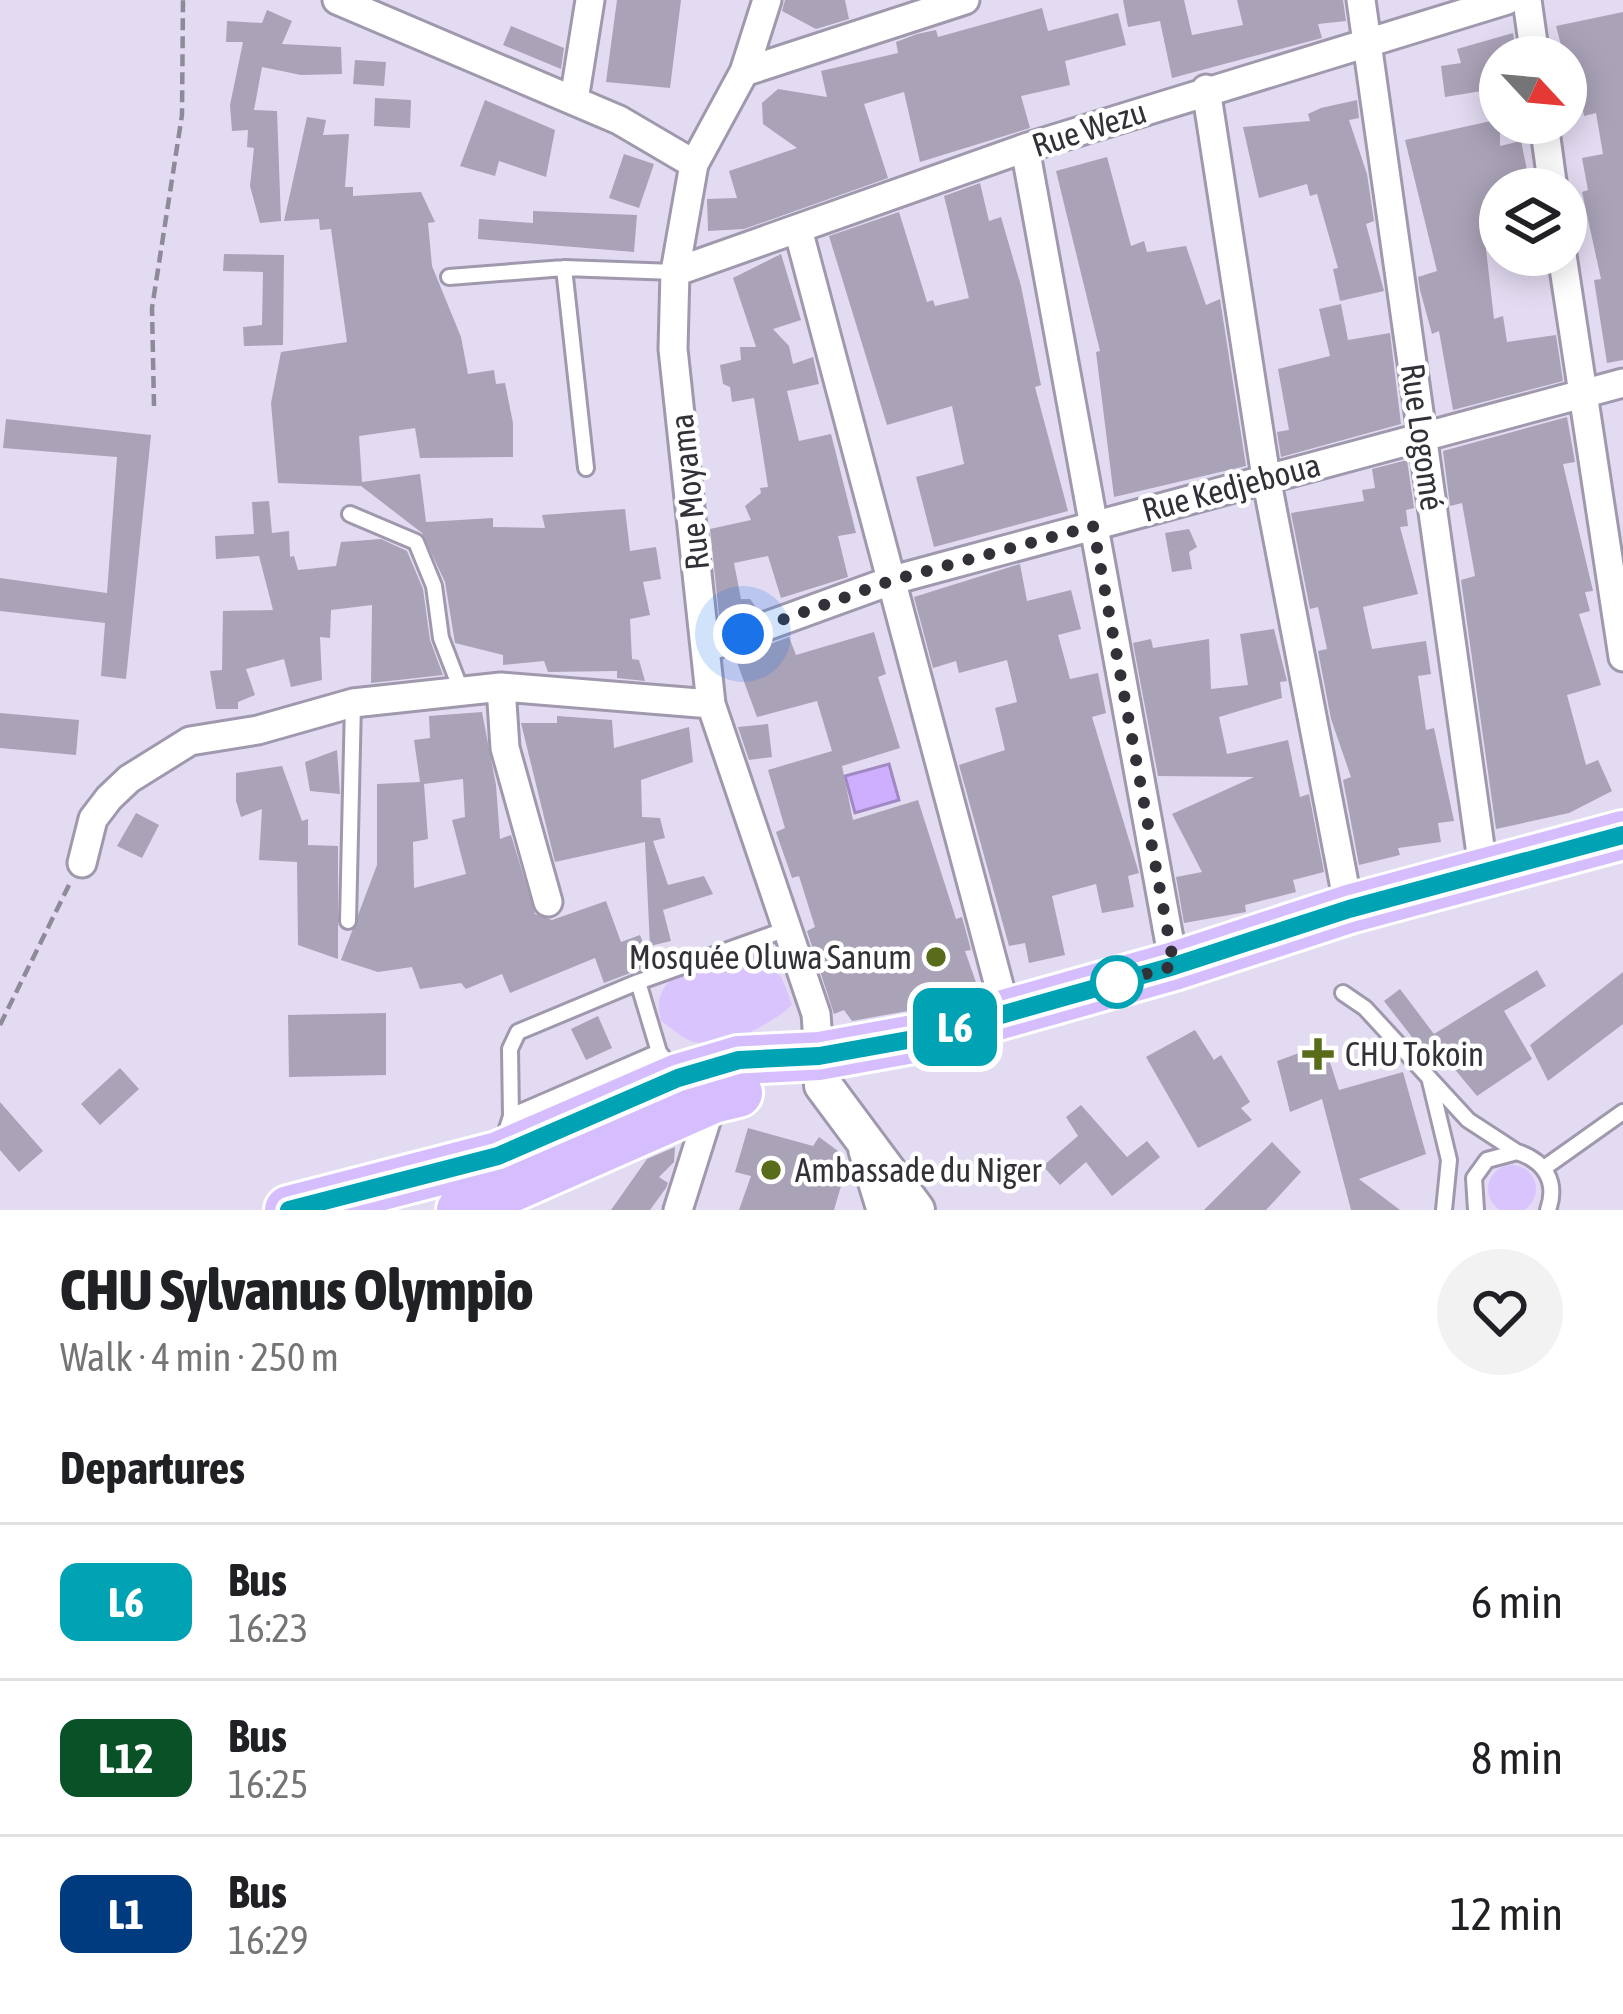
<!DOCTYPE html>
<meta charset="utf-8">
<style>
body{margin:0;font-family:"Asap Condensed",sans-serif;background:#f2f2f2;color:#202124;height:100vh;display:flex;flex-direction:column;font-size:45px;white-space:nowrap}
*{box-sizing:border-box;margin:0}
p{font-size:39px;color:#757577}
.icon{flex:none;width:66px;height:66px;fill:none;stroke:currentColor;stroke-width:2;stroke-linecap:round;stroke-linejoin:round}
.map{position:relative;height:1210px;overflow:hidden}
.sheet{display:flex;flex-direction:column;background:#fff;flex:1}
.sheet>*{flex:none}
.badge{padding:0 24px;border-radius:18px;font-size:42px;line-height:78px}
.needle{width:78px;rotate:116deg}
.fabs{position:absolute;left:1479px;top:36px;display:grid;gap:24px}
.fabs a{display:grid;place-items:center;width:108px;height:108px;border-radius:50%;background:#fff;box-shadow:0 6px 30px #0003;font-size:60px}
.you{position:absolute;width:60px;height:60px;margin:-30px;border:9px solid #fff;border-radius:50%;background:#1a73e8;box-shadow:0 0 0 18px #1a73e833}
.map>.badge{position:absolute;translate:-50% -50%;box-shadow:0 0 0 6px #fff}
h2{padding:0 60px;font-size:45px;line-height:108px}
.round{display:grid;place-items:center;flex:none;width:126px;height:126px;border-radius:63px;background:#f2f2f2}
.summary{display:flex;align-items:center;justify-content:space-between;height:204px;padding:0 60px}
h1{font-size:57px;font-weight:800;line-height:90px}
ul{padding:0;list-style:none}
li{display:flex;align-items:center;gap:36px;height:156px;padding:0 60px;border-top:3px solid #e0e0e0}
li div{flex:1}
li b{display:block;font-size:45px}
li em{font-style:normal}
li .badge{min-width:132px;font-weight:700;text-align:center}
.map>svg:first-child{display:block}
.green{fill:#dac4fd}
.water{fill:#ceaefe;stroke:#a088c3;stroke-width:3}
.building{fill:#aaa2b7;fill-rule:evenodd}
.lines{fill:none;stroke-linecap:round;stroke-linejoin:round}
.lane-casing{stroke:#a099ad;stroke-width:20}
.street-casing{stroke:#a099ad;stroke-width:33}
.secondary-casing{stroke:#a099ad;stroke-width:42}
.highway-casing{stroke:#fff;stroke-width:54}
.path{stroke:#8f8a99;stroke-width:4.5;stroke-dasharray:12 6;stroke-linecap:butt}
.lane{stroke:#fff;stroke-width:14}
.street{stroke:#fff;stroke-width:27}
.secondary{stroke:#fff;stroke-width:36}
.highway{stroke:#d6bdfd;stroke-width:48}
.line-casing{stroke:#fff;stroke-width:27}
.line{stroke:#00a3b4;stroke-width:18}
.walk{stroke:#333038;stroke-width:12;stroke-dasharray:0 21.6}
.poi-dot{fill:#596c1a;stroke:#fff;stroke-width:4.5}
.stop-dot{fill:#fff;stroke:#00a3b4;stroke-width:6}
.labels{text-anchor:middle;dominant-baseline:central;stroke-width:9;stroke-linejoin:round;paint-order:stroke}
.street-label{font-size:33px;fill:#333038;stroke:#fff}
.poi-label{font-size:33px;fill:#333038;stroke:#fff;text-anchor:start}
</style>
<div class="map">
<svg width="1623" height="1210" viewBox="0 0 1623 1210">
<rect width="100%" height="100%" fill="#e3dbf1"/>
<path class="green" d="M734 950C771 950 782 973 792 1005 771 1025 725 1048 694 1042 684 1040 670 1027 661 1021 648 974 700 964 734 950Z
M1488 1189a24 24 0 1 1 48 0a24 24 0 1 1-48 0Z"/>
<path class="water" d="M889 764 899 800 855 813 845 776Z"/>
<path class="building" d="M617 0H681L670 88 606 82Z
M785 0H845L849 19 816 29 782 11Z
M1123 0H1184L1192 35 1243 25 1237 0H1343L1346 21 1318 24 1322 38 1172 78 1160 21 1128 27Z
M1042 8 1048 31 1118 13 1126 45 1065 61 1070 85 1021 96 1030 128 920 162 904 92 864 104 888 178 744 229 708 231 707 199 737 198 729 171 797 148 763 124 762 103 778 89 827 97 821 71 898 53 896 42 917 34 936 30 938 37Z
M267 10 292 21 282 44 341 47 342 74 301 75 262 67 254 110 277 111 281 221 260 223 250 186 254 148 247 147 248 130 232 131 230 105 243 42H226L227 21 262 23Z
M1623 12V360L1607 363 1594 280 1601 279 1582 192 1588 190 1582 158 1603 154 1596 113 1584 116 1575 66 1567 68 1556 26Z
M511 26 564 48 561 69 503 45Z
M1513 33 1517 57H1500V88L1445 97 1441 66 1461 63 1457 49Z
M355 60 386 62 384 86 353 84Z
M375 98 411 100 410 128 374 126Z
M485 100 555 130 546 177 499 161 495 176 460 166Z
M1357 100 1359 118 1349 120 1367 174 1374 221 1366 224 1384 291 1340 301 1333 269 1338 268 1317 194 1310 196 1307 184 1259 198 1243 127 1310 121 1308 114 1321 108Z
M307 117 326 120 323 135 349 134 345 187H353V196L421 192 435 222 428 223 432 266 461 337 468 374 494 370 496 384 505 383 513 423V457L420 458 415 428 359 436 362 482 420 474 426 522 493 518V527L545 528 542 515 625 509 630 551 656 547 661 579 643 582 650 615 630 619 632 659 639 660 645 681 617 678V671L548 672 544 661 503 665V655L455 643 445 582 422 533 361 486 278 483 271 403 281 352 347 342 331 229 320 230 319 219 284 221Z
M1500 119V146L1521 141 1531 189H1500V245L1486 249 1494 319 1503 316 1507 342 1556 335 1563 381 1453 410 1439 331 1432 334 1420 290 1418 277 1437 271 1405 140Z
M624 154 654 164 639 208 609 198Z
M1107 157 1131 246 1144 241 1147 252 1186 246 1206 305 1220 299 1246 466 1114 497 1096 352 1100 351 1056 171Z
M980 183 989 221 1001 217 1021 286 1041 385 1035 387 1068 511 934 547 916 477 964 464 952 406 887 425 829 236 899 212 927 302 933 300 935 306 969 298 944 196Z
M533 211 637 215 634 252 478 239 479 219 533 223Z
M224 254 284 255 283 345 244 346 243 327 262 325 263 272 223 271Z
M781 254 801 320 773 329 789 346 793 364 813 357 819 384 787 391 799 441 831 434 856 533 838 536 848 577 781 598 768 556 734 563 741 599H750L758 610 720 624 710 529 751 520 745 506 761 493 760 488 768 487 754 398 732 402 730 387 723 384 720 365 741 360 740 347H756L733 278Z
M1341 304 1348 340 1390 333 1401 424 1281 457 1277 432 1289 430 1278 369 1330 356 1319 309Z
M1567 417 1575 462 1563 464 1593 591 1585 592 1590 611 1579 614 1601 685 1567 695 1586 765 1598 760 1612 791 1569 813 1496 829 1461 580 1475 576 1462 503 1450 506 1443 451Z
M6 419 151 435 126 679 101 676 105 623 0 611V578L107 593 117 457 3 448Z
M1407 460 1414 508 1406 510 1408 526 1400 527 1418 594 1363 607 1372 649 1426 641 1431 674 1418 676 1426 730 1434 728 1454 821 1438 823 1441 842 1398 848 1400 855 1359 865 1343 780 1351 777 1331 719 1318 651 1327 649 1318 607 1310 609 1291 513 1364 501 1362 490 1375 488 1372 469Z
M269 501 272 533 289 531 290 557 294 556 298 570 336 566 341 542 381 539 407 551 423 589 430 640 443 675 371 683 372 605 331 610 330 638 320 637 322 680 291 687 284 659 246 669 255 695 238 702V709H216L210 671 222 670 223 611 273 610 259 556 216 559 215 536 254 534 252 502Z
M1189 529 1197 547 1189 552 1192 569 1172 572 1165 533Z
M1020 564 1027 601 1071 590 1081 629 1058 635 1070 679 1098 673 1106 713 1092 717 1139 873 1128 876 1134 907 1102 913 1096 884 1052 896 1065 955 1029 963 1025 943 1009 946 959 765 1005 750 995 708 1017 702 1007 660 959 673 956 661 933 668 914 597Z
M1274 629 1287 681 1280 682 1282 698 1219 717 1227 754 1288 740 1300 797 1309 794 1324 872 1293 880 1296 892 1245 905 1246 912 1184 923 1176 877 1202 872 1172 814 1254 777 1158 776 1133 643 1151 639 1153 648 1209 639 1211 689 1248 685 1240 634Z
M874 632 886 674 878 677 900 748 842 766 853 820 918 800 956 919 962 917 971 950 965 951 978 988 913 1010 852 1021 844 1010 834 1014 807 931 815 927 799 876 792 878 776 832 785 828 768 770 832 751 817 701 757 717 735 657 789 637 796 655Z
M482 712 496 785 500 839 511 835 535 914 552 920 606 901 621 942 640 935 651 965 604 983 595 958 510 993 502 974 466 989 461 983 420 989 412 967 378 972 341 960 377 865V784L420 782 414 740 430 738 429 716ZM463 779 465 817 452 820 466 874 414 888 413 842 428 839 424 784Z
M0 713 79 720 76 755 0 748Z
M557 716 612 720 614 748 689 727 693 762 641 780 642 817 660 818 665 838 653 841 668 885 704 876 713 894 663 910 671 941 650 946 645 842 555 862 521 723H557Z
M768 724 772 757 749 760 738 727Z
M337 750 340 794 310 791 305 762Z
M282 766 302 821 308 819V845L338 846V959L298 945 297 862 259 860 262 809 241 817 236 801V773Z
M136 813 159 825 142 858 117 846Z
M1537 970 1546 986 1504 1011 1532 1059 1477 1096 1447 1060 1436 1068 1384 1001 1400 989 1434 1034Z
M1623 972V1024L1548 1081 1530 1045Z
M386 1013V1075L289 1077 288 1015Z
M598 1016 612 1048 586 1060 571 1029Z
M1195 1030 1214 1060 1221 1055 1250 1102 1241 1108 1252 1120 1198 1148 1146 1057Z
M1324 1044 1339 1090 1403 1072 1426 1154 1359 1179 1400 1210H1351L1322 1099 1290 1112 1277 1061Z
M120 1068 139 1089 100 1125 81 1104Z
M0 1102 43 1151 19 1172 0 1150Z
M1081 1105 1127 1157 1147 1141 1160 1157 1112 1196 1086 1162 1060 1185 1043 1166 1078 1136 1066 1117Z
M748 1128 813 1146 819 1137 838 1151 833 1183 841 1186 834 1210H739L751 1176 735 1172Z
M1272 1142 1301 1172 1266 1210H1204Z
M675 1147 674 1162 659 1177 668 1183 666 1188 650 1210H611L647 1159Z"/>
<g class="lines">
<g class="lane-casing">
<path id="lane" d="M564 268 586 468
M449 277 564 268 675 272
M350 514 416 542 434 586 441 638 461 690
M348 921 353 703
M1343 993 1365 1008 1468 1120 1517 1152
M659 1052 638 982 784 930
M1430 1081 1449 1160 1444 1210
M511 1116 510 1049 518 1032 638 982
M504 1138 511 1116 659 1052 672 1069
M1544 1168 1623 1112
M1476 1210 1474 1178 1487 1160 1517 1152C1545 1161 1558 1182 1548 1210"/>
</g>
<g class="street-casing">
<path id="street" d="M337 0 619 120 694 164
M767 0 744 72 694 164 675 272 673 349 711 704 816 1014 819 1056
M1361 0 1484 875
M1527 0 1535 57
M744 72 965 0
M1206 89 1266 477 1349 909
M574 100 590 0
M1544 123 1553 189
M1025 148 1174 966
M799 233 1006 1012
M1562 255 1623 657
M675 272 1025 148 1507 0
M706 648 893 580 1623 383
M501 687 505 748 548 902
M82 863 93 819 109 798 129 779 190 741 258 730 353 703 501 687 711 704
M863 1151 881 1210
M678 1210 713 1099"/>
</g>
<g class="secondary-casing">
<path id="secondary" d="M823 1085 916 1210"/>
</g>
<g class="highway-casing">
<path id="highway" d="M289 1210 498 1156 678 1078 739 1060 819 1056 919 1038 1174 966 1349 909 1623 835
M461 1210 713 1099 738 1093"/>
</g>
<path class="path" d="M154 406 152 308 182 115 183 0
M0 1025 70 883"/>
<use href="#lane" class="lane"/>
<use href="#street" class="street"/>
<use href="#secondary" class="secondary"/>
<use href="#highway" class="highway"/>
</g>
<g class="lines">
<g class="line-casing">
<path id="line" d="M289 1210 498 1156 678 1078 739 1060 819 1056 919 1038 1174 966 1349 909 1623 835"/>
</g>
<use href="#line" class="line"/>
<path class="walk" d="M743 634 893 580 1093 526 1174 966 1117 982"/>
</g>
<g class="poi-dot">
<circle cx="936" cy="957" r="12"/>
<path d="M1312 1036h12v12h12v12h-12v12h-12v-12h-12v-12h12z"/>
<circle cx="771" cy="1170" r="12"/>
</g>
<circle class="stop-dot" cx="1117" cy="982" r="24"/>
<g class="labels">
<g class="street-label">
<text transform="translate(1089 128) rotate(-18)">Rue Wezu</text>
<text transform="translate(1423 437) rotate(82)">Rue Logomé</text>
<text transform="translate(1231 487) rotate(-15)">Rue Kedjeboua</text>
<text transform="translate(689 492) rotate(-96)">Rue Moyama</text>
</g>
<g class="poi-label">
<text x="912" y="957" text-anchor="end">Mosquée Oluwa Sanum</text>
<text x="1345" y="1054">CHU Tokoin</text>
<text x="795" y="1170">Ambassade du Niger</text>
</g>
</g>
</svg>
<div class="fabs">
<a><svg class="needle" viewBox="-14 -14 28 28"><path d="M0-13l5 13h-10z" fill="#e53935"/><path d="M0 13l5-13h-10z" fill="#757577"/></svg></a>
<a><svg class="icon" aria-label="layers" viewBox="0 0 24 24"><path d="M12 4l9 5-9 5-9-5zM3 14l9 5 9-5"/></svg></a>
</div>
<div class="you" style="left:743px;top:634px"></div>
<b class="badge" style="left:955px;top:1027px;background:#00a3b4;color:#fff">L6</b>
</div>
<section class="sheet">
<div class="summary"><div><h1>CHU Sylvanus Olympio</h1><p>Walk · 4 min · 250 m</p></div><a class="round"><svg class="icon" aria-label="heart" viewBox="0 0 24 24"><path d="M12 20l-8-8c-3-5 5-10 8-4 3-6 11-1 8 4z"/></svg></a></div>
<h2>Departures</h2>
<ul>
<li><span class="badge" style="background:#00a3b4;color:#fff">L6</span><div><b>Bus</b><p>16:23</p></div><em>6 min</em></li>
<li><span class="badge" style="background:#095228;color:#fff">L12</span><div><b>Bus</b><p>16:25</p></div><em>8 min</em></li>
<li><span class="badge" style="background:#003b80;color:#fff">L1</span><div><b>Bus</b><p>16:29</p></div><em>12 min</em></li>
</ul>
</section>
